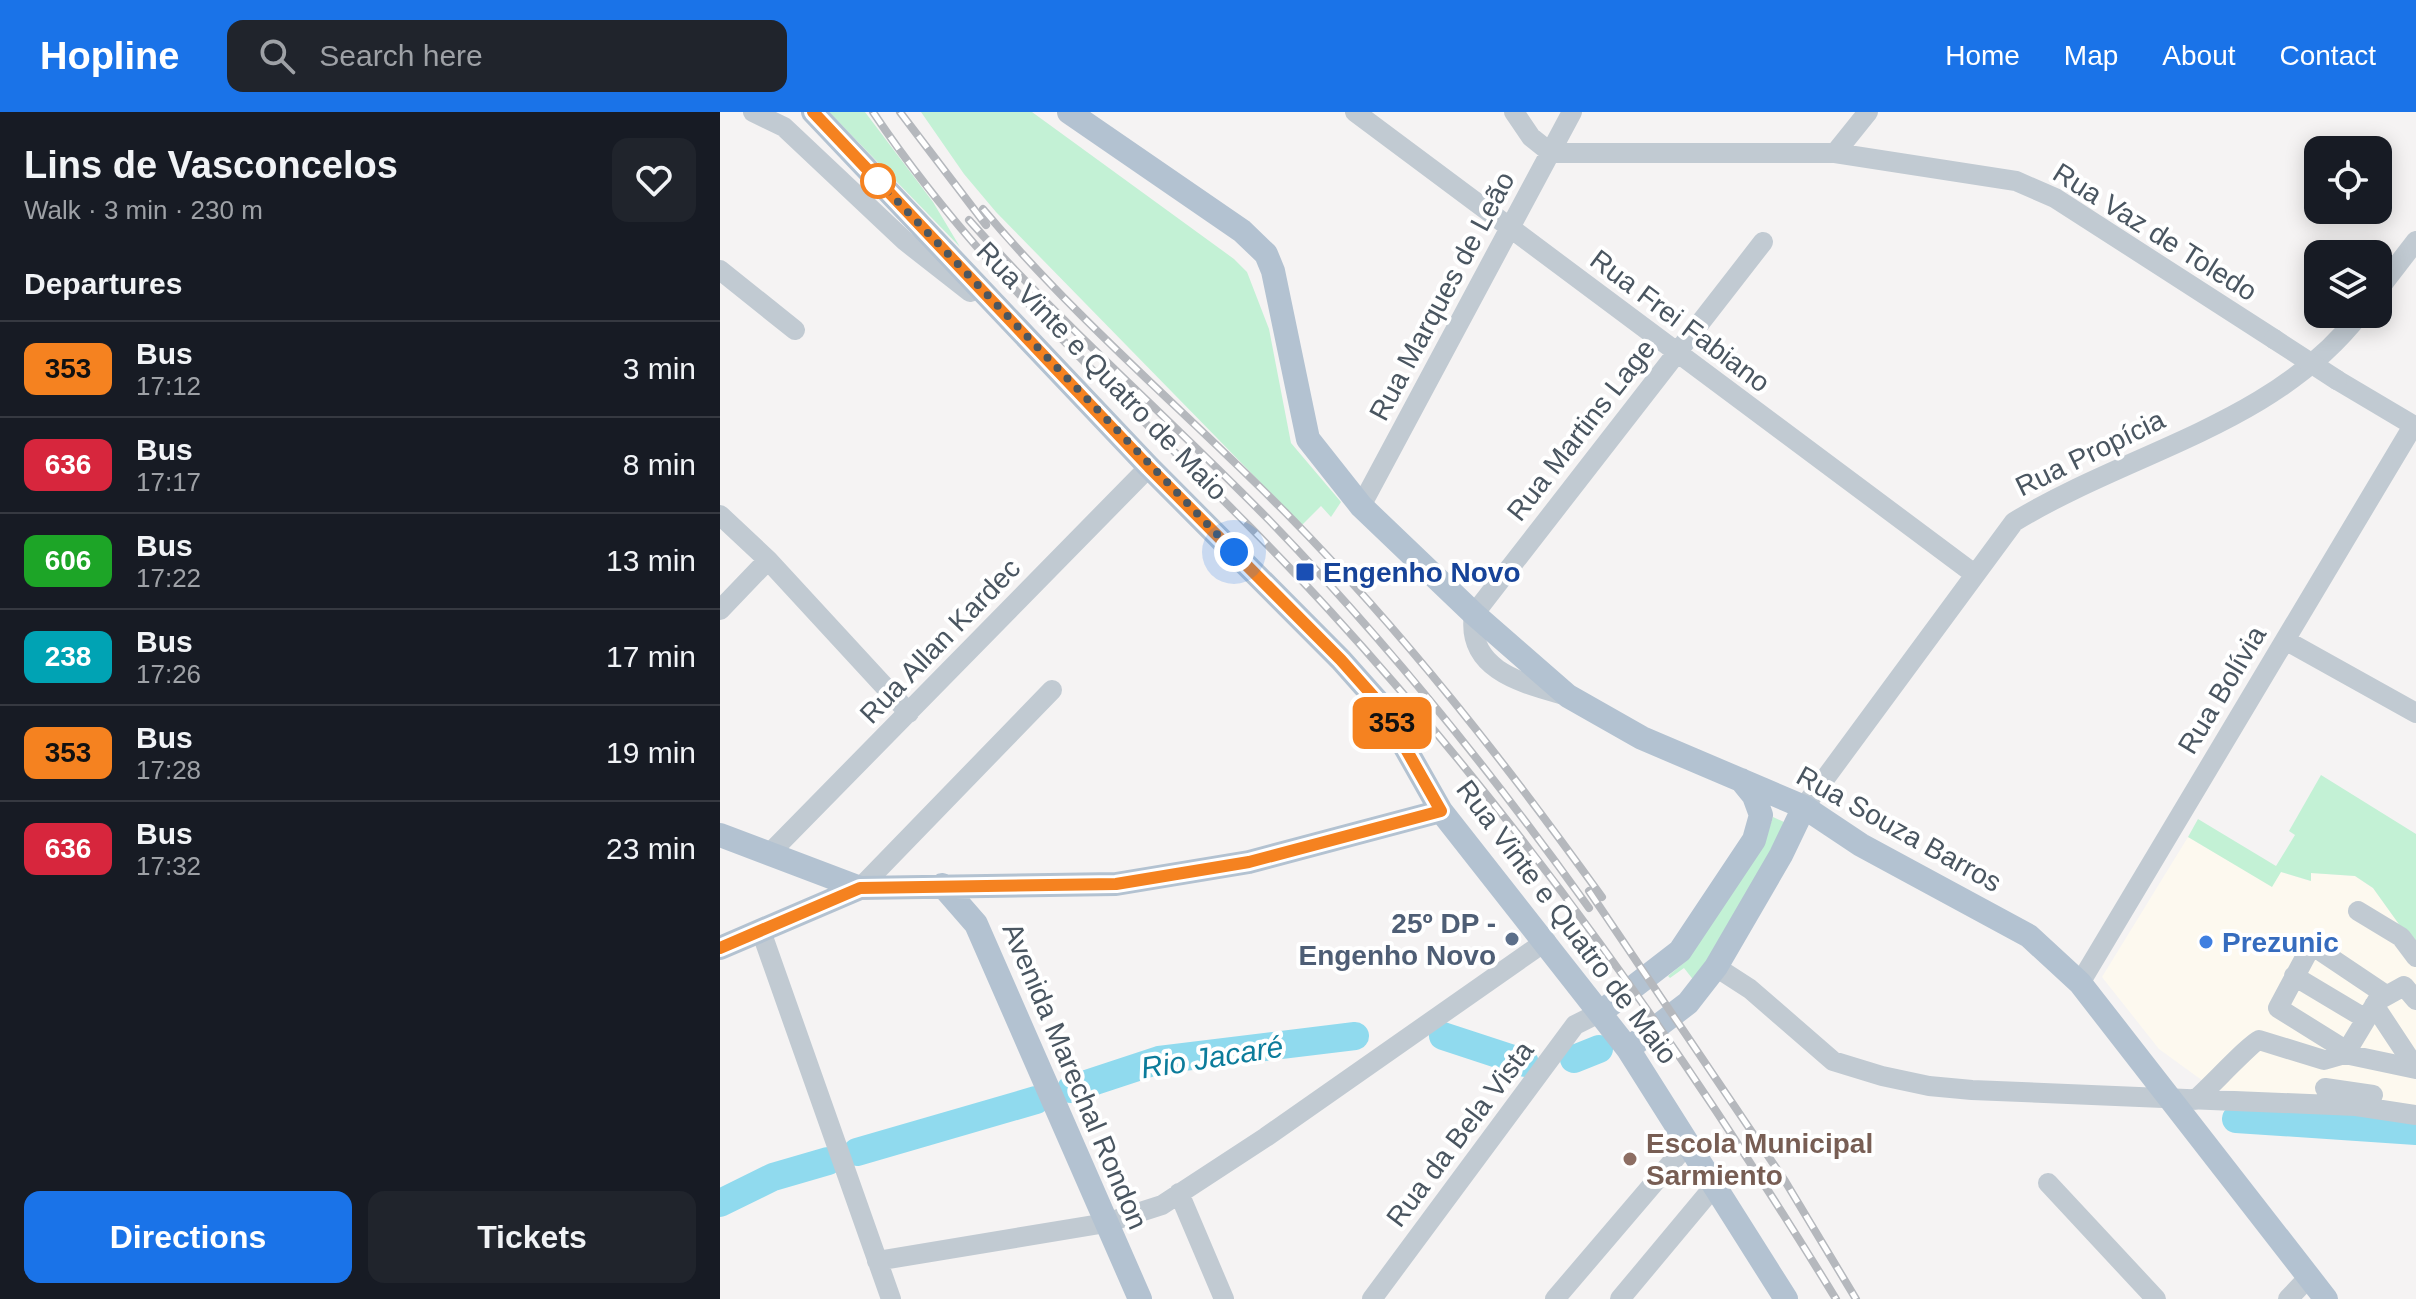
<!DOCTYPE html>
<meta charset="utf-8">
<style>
body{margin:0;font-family:Arial,sans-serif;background:#20242c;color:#f1f3f6;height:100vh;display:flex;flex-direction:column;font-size:30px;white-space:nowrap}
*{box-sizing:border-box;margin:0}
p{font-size:26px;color:#9ea1a6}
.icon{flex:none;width:44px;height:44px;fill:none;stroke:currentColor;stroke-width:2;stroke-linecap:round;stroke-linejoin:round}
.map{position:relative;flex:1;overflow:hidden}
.sheet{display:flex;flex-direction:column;background:#171b24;width:720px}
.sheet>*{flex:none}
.badge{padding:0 16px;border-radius:12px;font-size:28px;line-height:52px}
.fabs{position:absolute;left:1584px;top:24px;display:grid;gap:16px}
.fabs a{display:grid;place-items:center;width:88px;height:88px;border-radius:16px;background:#171b24;box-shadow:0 4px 20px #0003;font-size:40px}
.you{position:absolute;width:40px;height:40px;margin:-20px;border:6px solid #fff;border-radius:50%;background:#1a73e8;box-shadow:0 0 0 12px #1a73e833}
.map>.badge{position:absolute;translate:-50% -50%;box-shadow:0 0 0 4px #fff}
h2{padding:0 24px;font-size:30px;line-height:72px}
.round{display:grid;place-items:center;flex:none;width:84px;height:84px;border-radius:16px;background:#20242c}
.headline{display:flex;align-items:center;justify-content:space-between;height:136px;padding:0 24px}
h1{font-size:38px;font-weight:700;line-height:60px}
.button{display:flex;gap:16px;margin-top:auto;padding:16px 24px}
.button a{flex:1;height:92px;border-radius:16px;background:#1a73e8;color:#fff;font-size:32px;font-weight:700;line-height:92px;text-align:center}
.button a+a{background:#20242c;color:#f1f3f6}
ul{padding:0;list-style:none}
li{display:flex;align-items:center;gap:24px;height:96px;padding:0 24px;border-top:2px solid #363941}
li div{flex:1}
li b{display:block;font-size:30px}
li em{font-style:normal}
li .badge{min-width:88px;font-weight:700;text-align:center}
header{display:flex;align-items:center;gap:48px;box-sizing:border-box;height:112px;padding:0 40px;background:#1a73e8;color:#fff}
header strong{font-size:38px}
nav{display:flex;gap:44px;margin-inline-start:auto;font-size:28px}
.search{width:560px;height:72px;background:#20242c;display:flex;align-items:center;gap:20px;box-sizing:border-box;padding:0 28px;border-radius:16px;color:#9ea1a6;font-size:30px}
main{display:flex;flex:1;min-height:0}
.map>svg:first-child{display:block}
.commercial{fill:#fdf9ef}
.green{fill:#c3f1d5}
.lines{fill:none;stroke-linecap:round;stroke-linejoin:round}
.river{stroke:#90daee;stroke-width:28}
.minor{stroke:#c1cad2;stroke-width:20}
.major{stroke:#b3c2d1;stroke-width:24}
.rail-casing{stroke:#b5b8bd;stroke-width:8}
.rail{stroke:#fff;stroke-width:5;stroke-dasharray:15;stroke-linecap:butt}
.minor-bridge{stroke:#c1cad2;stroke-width:20}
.line-casing{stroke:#fff;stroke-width:18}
.line{stroke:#f58220;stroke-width:12}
.walk{stroke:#4a5661;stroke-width:8;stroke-dasharray:0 14.4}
.stop-dot{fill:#fff;stroke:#f58220;stroke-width:4}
.transit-dot{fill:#1a4fb4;stroke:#fff;stroke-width:3}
.service-dot{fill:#5c6f8a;stroke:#fff;stroke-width:3}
.shop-dot{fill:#3f7fe0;stroke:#fff;stroke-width:3}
.education-dot{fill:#8d6e63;stroke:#fff;stroke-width:3}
.labels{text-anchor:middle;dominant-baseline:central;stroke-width:8;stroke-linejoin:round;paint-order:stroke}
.street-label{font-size:28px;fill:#4a5661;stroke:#fff}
.transit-label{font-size:28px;font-weight:bold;fill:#164399;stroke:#fff;text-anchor:start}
.service-label{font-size:28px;font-weight:bold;fill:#4e5e75;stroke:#fff;text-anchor:end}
.shop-label{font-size:28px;font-weight:bold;fill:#366cbe;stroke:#fff;text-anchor:start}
.education-label{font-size:28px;font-weight:bold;fill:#785e54;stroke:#fff;text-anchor:start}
.water-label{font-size:30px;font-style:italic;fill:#0c7c9b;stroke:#fff}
</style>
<header>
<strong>Hopline</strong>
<div class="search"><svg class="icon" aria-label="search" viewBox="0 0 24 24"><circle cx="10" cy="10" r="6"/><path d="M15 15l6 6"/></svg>Search here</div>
<nav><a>Home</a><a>Map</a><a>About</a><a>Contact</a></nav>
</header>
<main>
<section class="sheet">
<div class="headline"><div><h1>Lins de Vasconcelos</h1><p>Walk · 3 min · 230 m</p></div><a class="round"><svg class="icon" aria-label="heart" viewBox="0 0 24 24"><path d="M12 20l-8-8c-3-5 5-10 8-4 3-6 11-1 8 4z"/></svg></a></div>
<h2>Departures</h2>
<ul>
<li><span class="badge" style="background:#f58220;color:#111">353</span><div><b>Bus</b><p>17:12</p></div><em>3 min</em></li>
<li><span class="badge" style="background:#d7263d;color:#fff">636</span><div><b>Bus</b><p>17:17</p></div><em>8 min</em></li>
<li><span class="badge" style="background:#1da527;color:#fff">606</span><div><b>Bus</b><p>17:22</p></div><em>13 min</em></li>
<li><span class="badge" style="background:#00a3b4;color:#fff">238</span><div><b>Bus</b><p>17:26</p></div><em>17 min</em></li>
<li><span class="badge" style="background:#f58220;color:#111">353</span><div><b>Bus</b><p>17:28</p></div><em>19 min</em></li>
<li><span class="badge" style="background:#d7263d;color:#fff">636</span><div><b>Bus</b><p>17:32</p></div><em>23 min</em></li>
</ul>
<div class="button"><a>Directions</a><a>Tickets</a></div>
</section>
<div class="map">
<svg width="1696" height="1187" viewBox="0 0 1696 1187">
<rect width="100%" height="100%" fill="#f5f3f3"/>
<path class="commercial" d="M1468 725 1552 774 1561 760 1590 769 1591 761 1635 764 1653 776 1696 836V1000L1674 994 1494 977 1439 937 1382 865Z"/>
<path class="green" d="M109 0H145L213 90 240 135Z
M201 0H312L514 147 527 160 549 217 571 331 621 390 611 405 601 394 582 413 276 100 244 62Z
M1601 663 1696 722V836L1653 776 1635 764 1591 761V769L1561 760 1552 775 1468 725 1478 707 1556 754 1575 723 1569 719Z
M1053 705 1064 710 1054 739 975 870 964 856 950 866 948 864 965 850 1045 728Z"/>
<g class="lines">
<path class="river" d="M723 924 805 951
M854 947 879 937
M351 977 439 948 635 924
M1516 1007 1696 1019
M137 1040 316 988
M0 1091 53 1065 108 1049"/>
<path class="minor" d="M33 0 64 15 185 129 250 180
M635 0 1253 461
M794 0 811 25 831 41H1115L1296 69 1335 86 1554 227
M1115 41 1148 0
M0 158 75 218
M1658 178 1696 129
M1617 268 1696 315
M641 394 852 0
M0 403 48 448 189 601
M0 498 48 448
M1565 528 1696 601
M844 583C802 571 746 558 754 502L1043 130
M1084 695 1294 410C1410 339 1554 313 1640 202
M50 741 429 355
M140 776 332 578
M1638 799 1681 825 1696 845
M41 819 171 1187
M996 855 1030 877 1113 949 1162 964 1209 974 1252 978 1636 994 1696 1003
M1574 864 1646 907
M1360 871 1693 314
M1654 893 1689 946V955
M1627 939 1558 896 1589 838 1596 836 1666 883
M1625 942 1657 889 1684 874 1696 888
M1605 976 1653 983
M1475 988C1487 978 1531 931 1539 928L1604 948 1625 942 1696 957
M1328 1071 1436 1187
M459 1081 504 1187
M157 1149 386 1111 442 1093 546 1025 826 829
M652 1187 855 913 881 900
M835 1187 969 1030
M900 1187 996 1072
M1568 1187 1588 1166"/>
<path class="major" d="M93 0 429 355 621 548 661 593 721 699 908 937 1066 1187
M349 0 522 119 546 142 553 159 588 327 641 394 754 502 848 584 922 626 1084 695 1141 733 1309 824 1360 871 1606 1187
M0 723 140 776
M222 773 256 812 420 1187
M0 836 140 776 396 772 529 750 721 699
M881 900 960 839 1034 728 1041 703 1034 684 1021 668
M908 937 968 891 996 855 1061 743 1084 695"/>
<g class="rail-casing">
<path id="rail" d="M153 0C280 190 458 332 610 499 803 710 967 944 1116 1187
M180 0 266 113
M263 97C355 207 466 300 567 402 684 521 785 650 882 785
M249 108C343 214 450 307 549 408 666 529 771 659 869 796
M869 779 1065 1069 1136 1187"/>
</g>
<use href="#rail" class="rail"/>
<path class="minor-bridge" d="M1554 227 1617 268"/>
</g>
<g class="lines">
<g class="line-casing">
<path id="line" d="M0 836 140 776 396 772 529 750 721 699 661 593 621 548 429 355 93 0"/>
</g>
<use href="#line" class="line"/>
<path class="walk" d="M158 69 514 440"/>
</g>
<circle class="stop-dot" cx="158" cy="69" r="16"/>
<rect class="transit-dot" x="575" y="450" width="20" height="20" rx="4"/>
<circle class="service-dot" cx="792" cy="827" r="8"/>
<circle class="shop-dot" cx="1486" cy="830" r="8"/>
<circle class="education-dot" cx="910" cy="1047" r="8"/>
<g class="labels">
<g class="street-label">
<text transform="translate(1435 120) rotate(32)">Rua Vaz de Toledo</text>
<text transform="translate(722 184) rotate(-62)">Rua Marques de Leão</text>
<text transform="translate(960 209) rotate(37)">Rua Frei Fabiano</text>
<text transform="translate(382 259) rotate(46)">Rua Vinte e Quatro de Maio</text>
<text transform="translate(861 318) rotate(-52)">Rua Martins Lage</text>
<text transform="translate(1370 341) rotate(-26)">Rua Propícia</text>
<text transform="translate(220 529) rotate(-46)">Rua Allan Kardec</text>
<text transform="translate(1502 578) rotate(-59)">Rua Bolívia</text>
<text transform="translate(1179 717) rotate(29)">Rua Souza Barros</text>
<text transform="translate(847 810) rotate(53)">Rua Vinte e Quatro de Maio</text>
<text transform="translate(355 964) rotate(67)">Avenida Marechal Rondon</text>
<text transform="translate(740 1022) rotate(-53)">Rua da Bela Vista</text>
</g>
<g class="transit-label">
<text x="603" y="460">Engenho Novo</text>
</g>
<g class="service-label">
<text x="776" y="811">25º DP -<tspan x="776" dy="32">Engenho Novo</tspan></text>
</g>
<g class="shop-label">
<text x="1502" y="830">Prezunic</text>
</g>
<g class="education-label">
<text x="926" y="1031">Escola Municipal<tspan x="926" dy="32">Sarmiento</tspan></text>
</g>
<g class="water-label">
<text transform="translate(492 945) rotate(-9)">Rio Jacaré</text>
</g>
</g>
</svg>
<div class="fabs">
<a><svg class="icon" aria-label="locate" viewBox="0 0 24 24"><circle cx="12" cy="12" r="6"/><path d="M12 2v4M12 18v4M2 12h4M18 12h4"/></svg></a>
<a><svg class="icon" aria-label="layers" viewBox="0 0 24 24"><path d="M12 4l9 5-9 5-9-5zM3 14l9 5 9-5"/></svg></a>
</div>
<div class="you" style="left:514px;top:440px"></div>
<b class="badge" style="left:672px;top:611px;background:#f58220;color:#111">353</b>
</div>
</main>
